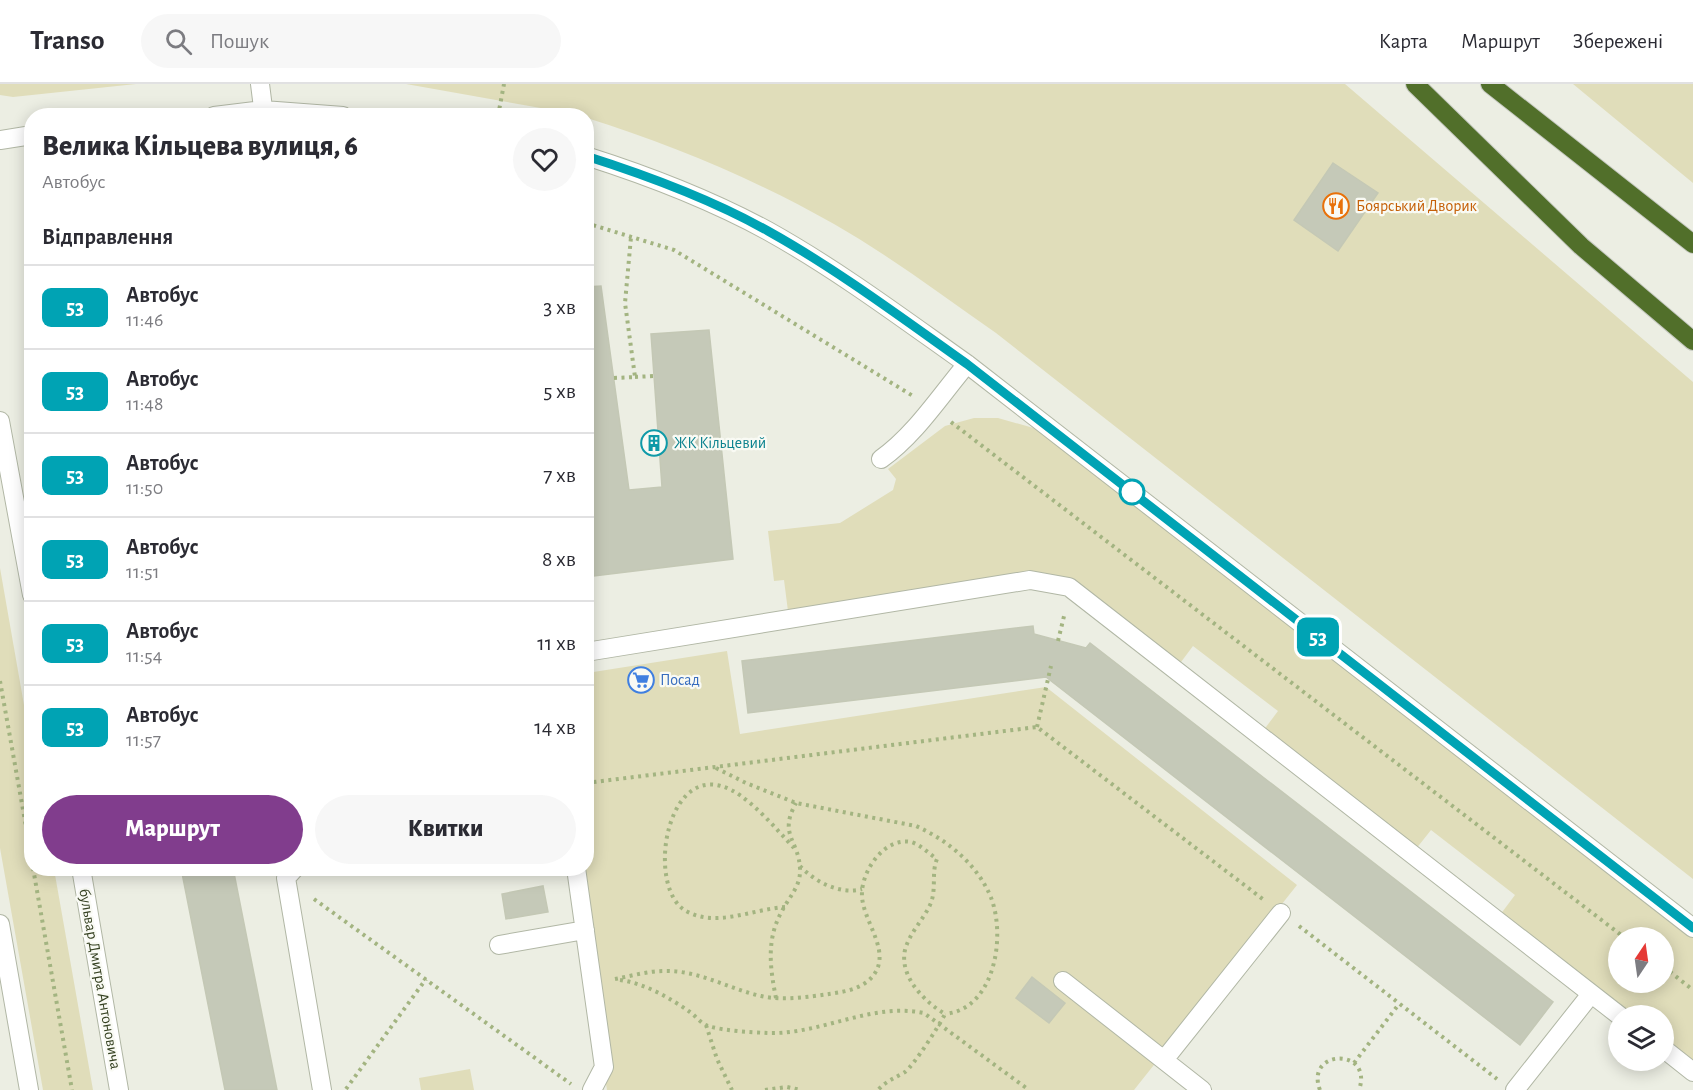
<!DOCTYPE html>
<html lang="uk">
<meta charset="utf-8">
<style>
body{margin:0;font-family:"Alegreya Sans",sans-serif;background:#f7f7f7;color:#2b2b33;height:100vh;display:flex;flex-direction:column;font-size:22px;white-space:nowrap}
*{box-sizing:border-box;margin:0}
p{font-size:20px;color:#7c7c81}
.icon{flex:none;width:33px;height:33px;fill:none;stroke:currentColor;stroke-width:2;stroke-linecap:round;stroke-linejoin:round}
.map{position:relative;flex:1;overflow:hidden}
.drawer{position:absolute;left:24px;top:24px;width:570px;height:768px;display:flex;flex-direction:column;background:#fff;border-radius:24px;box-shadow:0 3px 15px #0003}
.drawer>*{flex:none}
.badge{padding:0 12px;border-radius:9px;font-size:21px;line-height:39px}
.needle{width:39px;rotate:13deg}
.fabs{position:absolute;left:1608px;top:843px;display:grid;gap:12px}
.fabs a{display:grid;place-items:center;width:66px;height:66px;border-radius:50%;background:#fff;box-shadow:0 3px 15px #0003;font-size:30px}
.map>.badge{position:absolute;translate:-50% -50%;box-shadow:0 0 0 3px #fff}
h2{padding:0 18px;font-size:22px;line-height:54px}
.round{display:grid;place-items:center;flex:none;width:63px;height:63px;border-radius:32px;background:#f7f7f7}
.summary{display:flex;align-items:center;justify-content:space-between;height:102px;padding:0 18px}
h1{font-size:28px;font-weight:800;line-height:45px}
.button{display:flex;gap:12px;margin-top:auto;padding:12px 18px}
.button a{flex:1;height:69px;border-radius:36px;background:#813d8d;color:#fff;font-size:24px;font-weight:800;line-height:69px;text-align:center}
.button a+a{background:#f7f7f7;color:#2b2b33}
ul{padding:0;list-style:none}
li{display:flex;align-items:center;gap:18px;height:84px;padding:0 18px;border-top:2px solid #e1e1e2}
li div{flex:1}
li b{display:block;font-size:22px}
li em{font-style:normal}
li .badge{min-width:66px;font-weight:700;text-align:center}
header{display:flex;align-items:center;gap:36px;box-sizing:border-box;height:84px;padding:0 30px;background:#fff;border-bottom:2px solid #e1e1e2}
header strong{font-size:28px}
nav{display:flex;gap:33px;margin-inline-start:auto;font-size:21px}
.search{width:420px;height:54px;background:#f7f7f7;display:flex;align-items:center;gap:15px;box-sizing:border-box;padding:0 21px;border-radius:33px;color:#7c7c81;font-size:22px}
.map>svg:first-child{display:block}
.green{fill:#e0ddba;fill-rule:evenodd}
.building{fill:#c5c9b8;stroke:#c4c8b5;stroke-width:1.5}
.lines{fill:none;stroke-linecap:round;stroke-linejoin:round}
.minor-casing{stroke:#b1b7a5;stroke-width:20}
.highway-casing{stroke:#c6cac1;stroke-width:20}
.path{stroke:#a3b481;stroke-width:4;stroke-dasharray:3 4.5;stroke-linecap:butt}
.minor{stroke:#fff;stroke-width:18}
.highway{stroke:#516f2a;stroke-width:18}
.line-casing{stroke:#fff;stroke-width:14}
.line{stroke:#00a3b4;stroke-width:9}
.stop-dot{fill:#fff;stroke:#00a3b4;stroke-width:3}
.labels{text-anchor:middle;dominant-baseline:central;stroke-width:4.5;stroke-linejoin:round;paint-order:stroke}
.food-label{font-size:16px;fill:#c56008;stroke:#f9faf4;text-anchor:start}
.culture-label{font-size:16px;fill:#0d838f;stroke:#f9faf4;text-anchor:start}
.shop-label{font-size:16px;fill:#366cbe;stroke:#f9faf4;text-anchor:start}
.street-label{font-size:16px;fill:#354121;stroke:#f9faf4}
</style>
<header>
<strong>Transo</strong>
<div class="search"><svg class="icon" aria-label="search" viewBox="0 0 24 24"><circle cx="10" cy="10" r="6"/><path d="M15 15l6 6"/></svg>Пошук</div>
<nav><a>Карта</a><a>Маршрут</a><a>Збережені</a></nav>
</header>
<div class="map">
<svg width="1693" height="1006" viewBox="0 0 1693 1006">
<rect width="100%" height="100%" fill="#eceee3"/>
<path class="green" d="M0 0H136L13 13 0 11Z
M406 0H1345L1693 298V795L996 249C943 212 890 172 834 140 755 95 672 61 587 34L586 32Z
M1573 0H1693V99Z
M974 334H998L1058 351 1693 844V988L1664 965V932L1620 931 1497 835 1515 811 1431 746 1412 770 1260 651 1278 627 1193 562 1175 586 1070 503 1030 496 789 535 784 496 774 497 768 447 840 439 893 406 896 395 888 385 945 342ZM1618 854H1664V898H1618Z
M0 484 31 661 32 784 54 785 93 1006H43L0 764Z
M727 567 740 650 1046 603 1297 801 1134 1006H607L573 785 586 784 587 589Z
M470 985 474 1006H421L419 994Z"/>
<path class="building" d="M1333 79 1378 109 1338 167 1294 136Z
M601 202 629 406 662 403 651 250 709 246 733 475 586 493V203Z
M1033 542 1034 550 1086 564 1090 559 1553 918 1520 961 1046 593 748 629 742 577Z
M181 784H233L277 1006H225Z
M543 802 548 828 506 835 502 810Z
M1032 893 1065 919 1049 939 1016 914Z"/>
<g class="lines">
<g class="minor-casing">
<path id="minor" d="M260 0 264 32
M214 32 263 26 343 32
M0 56 32 51
M586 72C649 92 711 116 768 147 838 186 902 234 967 280L1693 844
M0 337 32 511
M881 375C915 351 940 312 967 280
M586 568 1030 496 1069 503 1620 932
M81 784 119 1006
M295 784 286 794 322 1006
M576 784 604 983 592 1006
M0 840 29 1006
M499 861 585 846
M1063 897 1202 1006
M1664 965 1693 988
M1164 976 1281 829
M1515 1006 1591 910"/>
</g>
<g class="highway-casing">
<path id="highway" d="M1415 0 1581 162 1693 257
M1490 0 1693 160"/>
</g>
<path class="path" d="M498 32 504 0
M25 115 32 114
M586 139 674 166 913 312
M635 293 654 292
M614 294 635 293 625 219 631 153
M951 338 1625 854
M1058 557 1065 528
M0 597 32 776
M1037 643 1051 582
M716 684 746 699 796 719 916 742C945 755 972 776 987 805 1008 842 998 925 945 930
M586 699 1037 643 1264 816
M800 782C815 798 840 811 862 805
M33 784 72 1006
M314 815 571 1000
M785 823C753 825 716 844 686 827 647 805 664 686 721 702 746 708 776 745 794 764
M1299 842 1497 995
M1664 883 1693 906
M615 895C631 892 648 887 664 887 699 886 729 905 761 912 782 917 808 913 829 910 842 908 857 906 868 897 898 871 860 837 862 808 863 785 885 753 911 758 921 761 928 769 937 775 931 789 937 806 930 821 923 836 909 850 905 866 899 893 925 918 945 930 939 942 914 981 905 988 895 994 886 997 878 1006
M620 896C644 899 670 914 690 928 696 932 701 940 708 942 725 947 749 948 767 949 821 951 871 918 924 929L1029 1006
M776 914C770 884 766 855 782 827 789 813 801 802 800 785 799 756 778 751 796 719
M706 941 717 975 732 1006
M1354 979 1399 920
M346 1005 426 895
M765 1006 787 1003 801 1006
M1320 1006C1304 965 1374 963 1359 1006"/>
<use href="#minor" class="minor"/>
<use href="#highway" class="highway"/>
</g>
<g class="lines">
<g class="line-casing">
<path id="line" d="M586 72C649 92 711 115 768 147 838 186 902 234 967 280L1693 844"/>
</g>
<use href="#line" class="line"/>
</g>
<defs>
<g id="restaurant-ring" transform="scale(1.35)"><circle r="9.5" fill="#f9faf4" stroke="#e8710a" stroke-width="1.5"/><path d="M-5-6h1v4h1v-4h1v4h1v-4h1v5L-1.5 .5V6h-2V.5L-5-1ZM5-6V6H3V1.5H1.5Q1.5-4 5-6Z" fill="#e8710a"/></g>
<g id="building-ring" transform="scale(1.35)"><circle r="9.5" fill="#f9faf4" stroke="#0f9aa8" stroke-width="1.5"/><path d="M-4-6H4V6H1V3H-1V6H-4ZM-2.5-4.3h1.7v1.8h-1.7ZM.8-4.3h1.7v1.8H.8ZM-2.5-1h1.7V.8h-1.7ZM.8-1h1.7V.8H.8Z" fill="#0f9aa8"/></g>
<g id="supermarket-ring" transform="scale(1.35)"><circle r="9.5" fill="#f9faf4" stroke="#3f7fe0" stroke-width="1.5"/><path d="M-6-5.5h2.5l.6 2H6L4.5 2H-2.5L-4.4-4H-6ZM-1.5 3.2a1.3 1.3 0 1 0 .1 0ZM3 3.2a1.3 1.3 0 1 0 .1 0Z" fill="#3f7fe0"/></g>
</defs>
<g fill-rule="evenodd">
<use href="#restaurant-ring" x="1336" y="122"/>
<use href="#building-ring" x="654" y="359"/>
<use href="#supermarket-ring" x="641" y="596"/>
</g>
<circle class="stop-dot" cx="1132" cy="408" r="12"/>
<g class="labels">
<g class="food-label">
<text x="1356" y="122">Боярський Дворик</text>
</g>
<g class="culture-label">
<text x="674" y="359">ЖК Кільцевий</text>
</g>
<g class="shop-label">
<text x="660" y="596">Посад</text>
</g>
<g class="street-label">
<text transform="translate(100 895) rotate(80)">бульвар Дмитра Антоновича</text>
</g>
</g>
</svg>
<div class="fabs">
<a><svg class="needle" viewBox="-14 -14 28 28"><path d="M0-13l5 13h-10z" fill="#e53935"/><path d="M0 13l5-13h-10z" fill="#7c7c81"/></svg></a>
<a><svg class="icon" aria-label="layers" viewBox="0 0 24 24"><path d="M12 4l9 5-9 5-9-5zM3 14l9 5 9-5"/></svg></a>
</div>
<b class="badge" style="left:1318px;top:553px;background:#00a3b4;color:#fff">53</b>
<section class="drawer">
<div class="summary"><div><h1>Велика Кільцева вулиця, 6</h1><p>Автобус</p></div><a class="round"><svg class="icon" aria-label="heart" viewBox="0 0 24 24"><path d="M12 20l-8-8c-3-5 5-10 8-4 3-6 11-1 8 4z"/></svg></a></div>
<h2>Відправлення</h2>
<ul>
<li><span class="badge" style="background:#00a3b4;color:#fff">53</span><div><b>Автобус</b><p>11:46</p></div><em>3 хв</em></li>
<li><span class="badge" style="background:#00a3b4;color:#fff">53</span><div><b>Автобус</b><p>11:48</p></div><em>5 хв</em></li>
<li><span class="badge" style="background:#00a3b4;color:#fff">53</span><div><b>Автобус</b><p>11:50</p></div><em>7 хв</em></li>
<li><span class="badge" style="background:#00a3b4;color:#fff">53</span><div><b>Автобус</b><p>11:51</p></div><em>8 хв</em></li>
<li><span class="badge" style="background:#00a3b4;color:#fff">53</span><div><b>Автобус</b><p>11:54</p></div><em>11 хв</em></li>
<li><span class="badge" style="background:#00a3b4;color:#fff">53</span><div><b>Автобус</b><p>11:57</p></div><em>14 хв</em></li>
</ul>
<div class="button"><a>Маршрут</a><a>Квитки</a></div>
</section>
</div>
